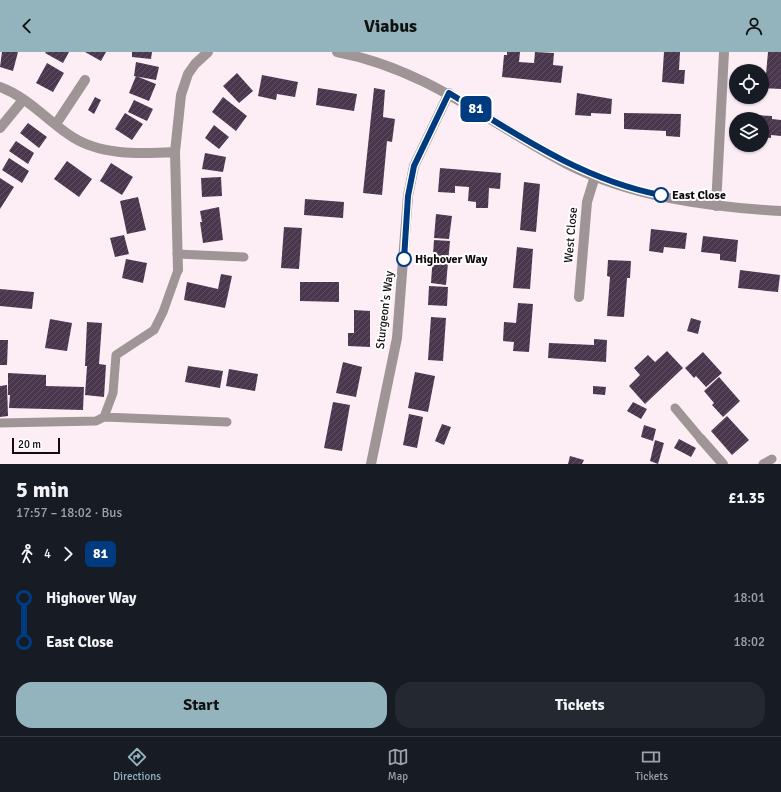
<!DOCTYPE html>
<meta charset="utf-8">
<style>
body{margin:0;font-family:Signika,sans-serif;background:#242831;color:#f1f3f6;height:100vh;display:flex;flex-direction:column;font-size:15px;white-space:nowrap}
*{box-sizing:border-box;margin:0}
p{font-size:13px;color:#9ea1a6}
.icon{flex:none;width:22px;height:22px;fill:none;stroke:currentColor;stroke-width:2;stroke-linecap:round;stroke-linejoin:round}
.map{position:relative;height:412px;overflow:hidden}
.sheet{display:flex;flex-direction:column;background:#171b24;flex:1}
.sheet>*{flex:none}
.badge{padding:0 8px;border-radius:6px;font-size:14px;line-height:26px}
.buttons{position:absolute;left:729px;top:12px;display:grid;gap:8px}
.buttons a{display:grid;place-items:center;width:40px;height:40px;border-radius:50%;background:#171b24;box-shadow:0 1px 3px #0004;font-size:20px}
.scale{position:absolute;left:12px;bottom:10px;width:48px;box-sizing:border-box;padding-left:4px;border:2px solid #110b0e;border-top:0;font-size:11px;line-height:14px;white-space:nowrap;color:#110b0e;-webkit-text-stroke:3px #fff;paint-order:stroke}
.map>.badge{position:absolute;translate:-50% -50%;box-shadow:0 0 0 2px #fff}
.legs{display:flex;align-items:center;gap:6px;height:44px;padding:0 16px;font-size:13px}
.legs p{margin-inline-start:auto}
.head{display:flex;align-items:center;justify-content:space-between;height:68px;padding:0 16px}
h1{font-size:22px;font-weight:800;line-height:30px}
.action{display:flex;gap:8px;margin-top:auto;padding:8px 16px}
.action a{flex:1;height:46px;border-radius:16px;background:#93b4bc;color:#111;font-size:16px;font-weight:800;line-height:46px;text-align:center}
.action a+a{background:#242831;color:#f1f3f6}
ul{padding:0 16px;list-style:none}
li{display:flex;align-items:center;gap:14px;height:44px;font-size:15px}
li i{display:grid;place-items:center;width:6px;height:100%;margin:0 5px;background:currentColor}
li i::after{content:'';width:10px;height:10px;margin:-5px;border:3px solid;border-radius:50%;background:#171b24}
li p{margin-inline-start:auto}
li:first-child i{background:linear-gradient(#0000 50%,currentColor 0)}
li:last-child i{background:linear-gradient(currentColor 50%,#0000 0)}
header{display:flex;justify-content:space-between;align-items:center;height:52px;padding:0 16px;background:#93b4bc;color:#111;font-size:18px;font-weight:800}
.tab-bar{display:flex;justify-content:space-around;align-items:center;height:56px;border-top:1px solid #363941;background:#171b24;font-size:11px;color:#9ea1a6}
.tab-bar a{display:grid;justify-items:center;gap:2px}
.tab-bar .selected{color:#93b4bc}
.map>svg:first-child{display:block}
.building{fill:url(#building-hatch)}
.lines{fill:none;stroke-linecap:round;stroke-linejoin:round}
.lane{stroke:#9f9596;stroke-width:9}
.street{stroke:#9f9596;stroke-width:10}
.line-1-casing{stroke:#fff;stroke-width:9}
.line-1{stroke:#003b80;stroke-width:6}
.stop-1-dot{fill:#fff;stroke:#003b80;stroke-width:2}
.labels{text-anchor:middle;dominant-baseline:central;stroke-width:4;stroke-linejoin:round;paint-order:stroke}
.stop-label{font-size:12px;font-weight:bold;fill:#110b0e;stroke:#fff;text-anchor:start}
.street-label{font-size:12px;fill:#110b0e;stroke:#fff}
</style>
<header><svg class="icon" aria-label="back" viewBox="0 0 24 24"><path d="M15 5l-7 7 7 7"/></svg>Viabus<svg class="icon" aria-label="person" viewBox="0 0 24 24"><circle cx="12" cy="8" r="4"/><path d="M4 21q1-7 8-7t8 7"/></svg></header>
<div class="map">
<svg width="781" height="412" viewBox="0 0 781 412">
<defs>
<pattern id="building-hatch" width="6" height="6" patternUnits="userSpaceOnUse"><rect width="6" height="6" fill="#4a374e"/><path d="M-1 1l2-2M0 6l6-6M5 7l2-2" fill="none" stroke="#605063"/></pattern>
</defs>
<rect width="100%" height="100%" fill="#fdeef5"/>
<path class="building" d="M2 0H18L13 19 0 15Z
M46 0H69L63 11 45 1Z
M85 0H106L101 9Z
M132 0H152L151 7 132 5Z
M507 0H520L519 10 534 11 535 0 554 1 553 13 563 14 561 31 502 25 504 3H507Z
M664 0H680L679 18H685L684 32 662 30Z
M768 0H781V37L762 36V22H766Z
M136 10 159 15 156 28 134 24Z
M47 11 64 21 53 40 36 31Z
M237 21 253 39 239 51 223 34Z
M262 23 298 30 295 45 277 42 276 48 258 44Z
M136 24 156 32 149 49 129 41Z
M318 36 357 42 354 59 316 53Z
M374 36 385 38 383 65 395 67 392 90 387 89 382 143 363 141Z
M577 41 612 47 611 62 591 61V64L575 63Z
M95 45 101 48 94 62 88 58Z
M223 45 247 64 236 79 212 60Z
M134 48 153 57 147 69 128 60Z
M125 61 143 72 132 88 115 77Z
M624 61 681 62 680 85 666 84V79L624 77Z
M756 63 772 64V67L781 68V84L771 83V86L762 85V67H755Z
M28 71 47 85 39 96 20 81Z
M214 73 229 85 219 97 205 86Z
M16 89 34 101 28 112 9 99Z
M205 101 226 105 223 120 202 117Z
M9 106 29 119 22 131 2 118Z
M67 109 92 127 79 145 54 127Z
M111 111 133 125 122 143 100 129Z
M440 116 501 121 500 137 489 136 488 156H476V150L468 149 469 135 455 134V141L438 140Z
M221 125 222 144 202 145 201 126Z
M0 126 14 135 0 157Z
M524 130 540 132 536 180 520 178Z
M138 145 146 178 127 182 120 149Z
M305 147 344 150 343 166 304 163Z
M219 155 223 188 203 191 200 170H202L200 159Z
M436 162 452 164 449 187 434 186Z
M284 175 302 176 299 217 281 216Z
M651 177 687 181 685 197 664 195 663 201 649 199Z
M124 183 129 202 115 205 110 186Z
M703 184 738 188 736 210 720 208V202L701 200Z
M434 188 450 189 446 233 431 231Z
M517 195 533 197 530 237 513 236Z
M126 207 147 211 143 231 122 226Z
M608 208 631 209 630 226H627L624 265 607 264 610 225 607 224Z
M740 218 780 223 778 240 738 236Z
M221 222 232 224 225 256 184 248 187 230 218 237Z
M300 230H339V250L300 249Z
M429 234 448 235 447 254 428 253Z
M0 237 34 240 32 257 0 254Z
M518 251 533 252 529 300 513 299 514 290 503 289 504 270 516 271Z
M354 258 370 259V295L348 294V281H354Z
M431 265 446 266 443 309 428 308Z
M691 266 701 269 698 282 687 279Z
M50 267 72 271 67 299 45 296Z
M87 270 102 271 99 312 106 313 104 345 85 343 87 314H85Z
M594 287 607 288 606 310 548 306 549 291 594 293Z
M0 288H8L7 313H0Z
M667 299 683 316 645 352 629 334 640 323 634 316 648 303 655 310Z
M703 300 722 321 706 335 696 324 694 326 685 316Z
M343 310 362 315 356 345 336 341Z
M188 314 223 319 220 336 185 330Z
M229 317 258 322 255 339 226 334Z
M415 320 435 324 428 360 408 356Z
M8 321 46 323V334L84 335 83 358 9 356 10 343H8Z
M719 325 740 349 723 365 712 353 714 351 704 339Z
M7 333 8 364 0 365V334Z
M593 334 606 335 605 343 593 342Z
M333 350 350 353 342 399 324 396Z
M633 350 647 357 641 367 627 359Z
M409 362 423 365 417 396 403 393Z
M727 364 749 388 732 403 711 379Z
M442 372 451 375 444 393 435 389Z
M644 373 656 377 653 389 641 385Z
M679 387 696 396 691 405 674 396Z
M655 388 664 391 658 412 650 409Z
M570 404 584 408 582 412H568Z"/>
<g class="lines">
<path class="lane" d="M177 202 244 205
M675 356 701 387
M104 365 113 341 116 303 154 278 163 260 178 218
M0 371 96 369 104 365 227 370
M763 412 772 407"/>
<path class="street" d="M337 0C427 17 489 71 567 112 632 145 709 155 781 159
M0 35C27 45 45 66 68 82 98 104 140 102 175 100
M56 72 85 28
M0 76 23 48
M716 154 724 0
M178 218 175 100 181 43 188 22 195 12 208 0
M579 245 587 150 595 124
M701 387 723 412
M371 412 397 286 408 144 414 114 449 41"/>
</g>
<g class="lines">
<g class="line-1-casing">
<path id="line-1" d="M404 207 408 144 414 114 449 41C516 82 582 128 661 143"/>
</g>
<use href="#line-1" class="line-1"/>
</g>
<g class="stop-1-dot">
<circle cx="661" cy="143" r="7"/>
<circle cx="404" cy="207" r="7"/>
</g>
<g class="labels">
<g class="stop-label">
<text x="672" y="143">East Close</text>
<text x="415" y="207">Highover Way</text>
</g>
<g class="street-label">
<text transform="translate(571 183) rotate(-85)">West Close</text>
<text transform="translate(385 258) rotate(-83)">Sturgeon's Way</text>
</g>
</g>
</svg>
<div class="buttons">
<a><svg class="icon" aria-label="locate" viewBox="0 0 24 24"><circle cx="12" cy="12" r="6"/><path d="M12 2v4M12 18v4M2 12h4M18 12h4"/></svg></a>
<a><svg class="icon" aria-label="layers" viewBox="0 0 24 24"><path d="M12 4l9 5-9 5-9-5zM3 14l9 5 9-5"/></svg></a>
</div>
<div class="scale">20 m</div>
<b class="badge" style="left:476px;top:57px;background:#003b80;color:#fff">81</b>
</div>
<section class="sheet">
<div class="head"><div><h1>5 min</h1><p>17:57 – 18:02 · Bus</p></div><b>£1.35</b></div>
<div class="legs"><svg class="icon" aria-label="walk" viewBox="0 0 24 24"><circle cx="13" cy="4" r="2"/><path d="M13 8l-2 6 4 7M11 14l-3 7M7 12l3-4h3l4 4"/></svg>4<svg class="icon" aria-label="forward" viewBox="0 0 24 24"><path d="M9 5l7 7-7 7"/></svg><b class="badge" style="background:#003b80;color:#fff">81</b></div>
<ul>
<li><i style="color:#003b80"></i><b>Highover Way</b><p>18:01</p></li>
<li><i style="color:#003b80"></i><b>East Close</b><p>18:02</p></li>
</ul>
<div class="action"><a>Start</a><a>Tickets</a></div>
</section>
<nav class="tab-bar">
<a class="selected"><svg class="icon" aria-label="directions" viewBox="0 0 24 24"><path d="M12 3l9 9-9 9-9-9zM9 14v-3h6M13 9l2 2-2 2"/></svg>Directions</a>
<a><svg class="icon" aria-label="map" viewBox="0 0 24 24"><path d="M3 6l6-2 6 2 6-2v14l-6 2-6-2-6 2zM9 4v14M15 6v14"/></svg>Map</a>
<a><svg class="icon" aria-label="tickets" viewBox="0 0 24 24"><path d="M3 7h18v10H3zM15 7v10"/></svg>Tickets</a>
</nav>
